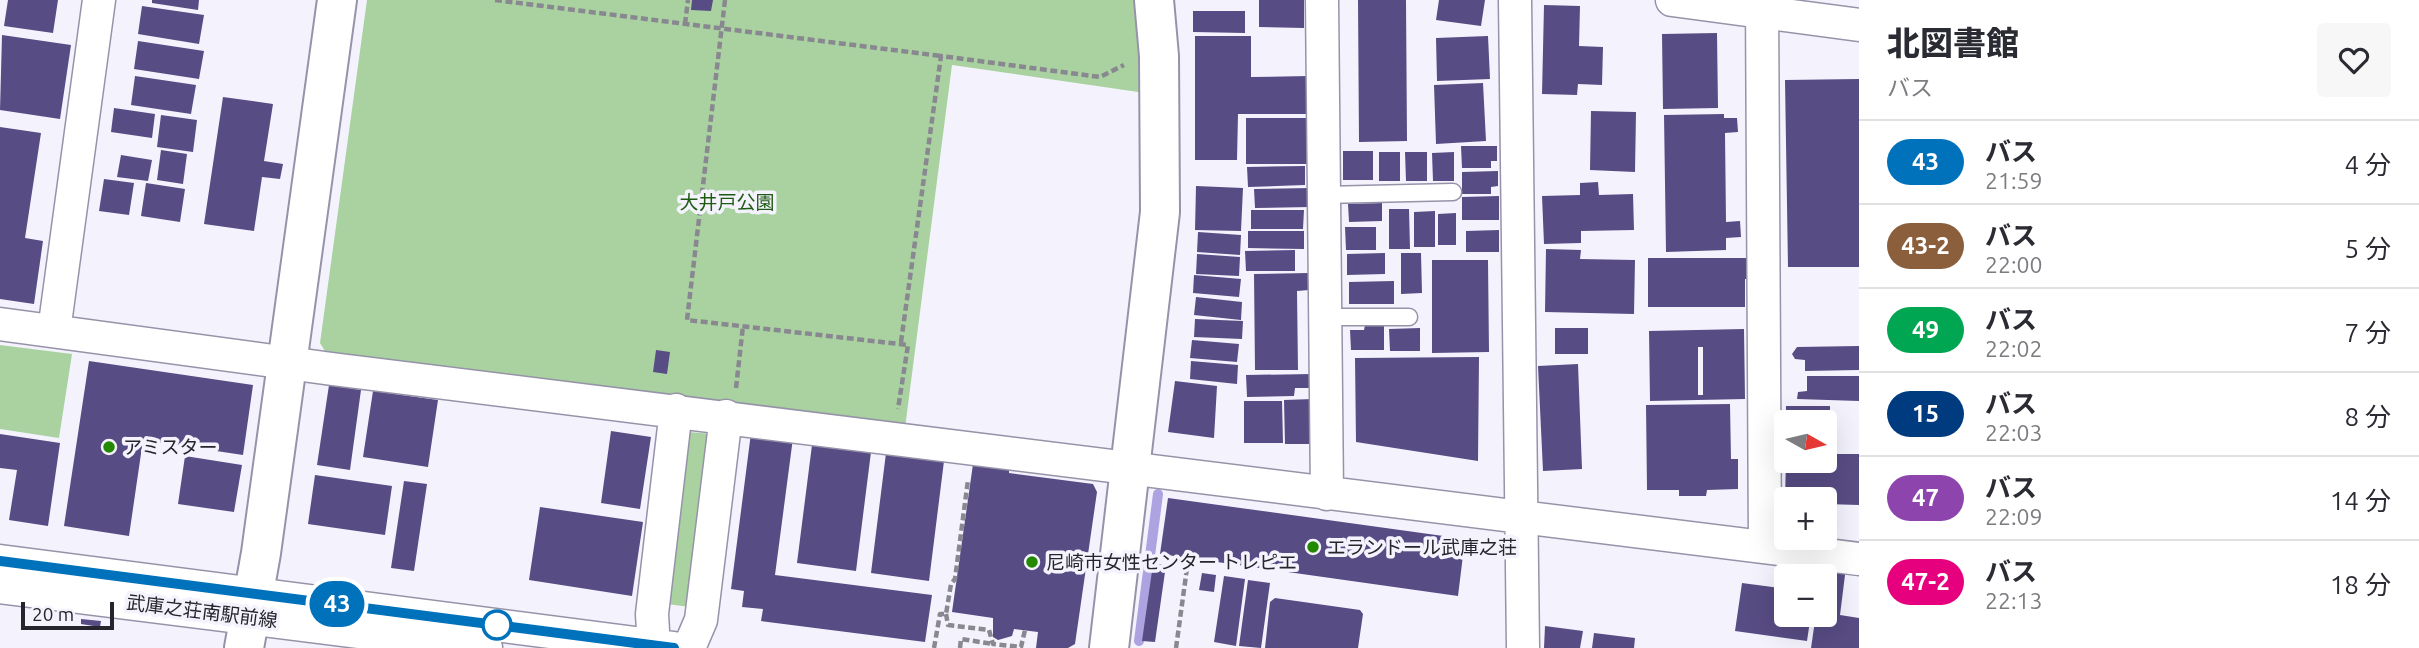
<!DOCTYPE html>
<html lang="ja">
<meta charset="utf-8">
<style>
body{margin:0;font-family:Ubuntu,"Noto Sans JP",sans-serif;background:#f7f7f7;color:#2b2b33;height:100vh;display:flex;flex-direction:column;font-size:26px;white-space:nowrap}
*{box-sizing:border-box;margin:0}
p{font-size:23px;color:#7c7c81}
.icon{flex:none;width:38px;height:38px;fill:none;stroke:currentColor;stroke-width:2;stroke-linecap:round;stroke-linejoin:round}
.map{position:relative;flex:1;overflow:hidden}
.sheet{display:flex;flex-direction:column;background:#fff;width:560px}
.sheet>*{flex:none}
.badge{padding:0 14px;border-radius:23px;font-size:24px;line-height:46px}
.needle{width:46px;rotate:98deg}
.fabs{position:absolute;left:1774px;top:410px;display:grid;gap:14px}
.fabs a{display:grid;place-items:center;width:63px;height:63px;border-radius:7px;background:#fff;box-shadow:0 7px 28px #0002;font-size:35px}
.scale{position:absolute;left:21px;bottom:18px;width:93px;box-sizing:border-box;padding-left:7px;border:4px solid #26242d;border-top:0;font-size:19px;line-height:24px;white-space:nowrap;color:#26242d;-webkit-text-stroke:5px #f4f3fd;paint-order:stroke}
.map>.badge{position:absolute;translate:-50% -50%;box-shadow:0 0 0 4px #fff}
.round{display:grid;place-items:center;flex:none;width:74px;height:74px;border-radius:7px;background:#f7f7f7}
.overview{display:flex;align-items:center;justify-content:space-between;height:119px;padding:0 28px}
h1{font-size:33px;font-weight:800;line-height:52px}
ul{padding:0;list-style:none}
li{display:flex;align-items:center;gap:21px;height:84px;padding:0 28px;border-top:2px solid #e1e1e2}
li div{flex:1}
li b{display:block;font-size:26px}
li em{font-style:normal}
li .badge{min-width:77px;font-weight:700;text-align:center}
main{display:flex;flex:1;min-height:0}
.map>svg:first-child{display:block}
.green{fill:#a9d2a0}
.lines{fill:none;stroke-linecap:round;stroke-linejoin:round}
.stream{stroke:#aea3e1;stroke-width:10}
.building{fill:#584c84;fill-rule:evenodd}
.service-casing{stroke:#9693a9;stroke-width:19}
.minor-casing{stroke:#9693a9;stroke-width:35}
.tertiary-casing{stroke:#9693a9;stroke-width:42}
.path{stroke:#898891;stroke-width:4.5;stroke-dasharray:7 3.5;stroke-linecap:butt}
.service{stroke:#fff;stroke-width:16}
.minor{stroke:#fff;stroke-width:32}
.tertiary{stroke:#fff;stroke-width:38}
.line-casing{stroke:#fff;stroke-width:16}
.line{stroke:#0072bc;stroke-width:10}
.poi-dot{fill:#228900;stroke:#f4f3fd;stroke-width:2.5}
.stop-dot{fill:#fff;stroke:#0072bc;stroke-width:3.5}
.labels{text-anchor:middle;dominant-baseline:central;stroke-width:7;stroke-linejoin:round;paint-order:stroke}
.park-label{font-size:19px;fill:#1f5a12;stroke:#f4f3fd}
.poi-label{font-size:19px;fill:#26242d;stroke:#f4f3fd;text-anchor:start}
.street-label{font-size:19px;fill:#26242d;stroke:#f4f3fd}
</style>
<main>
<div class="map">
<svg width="1859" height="648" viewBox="0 0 1859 648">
<rect width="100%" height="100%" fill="#f4f3fd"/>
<path class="green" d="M367 0H1138L1145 93 952 65 905 428 328 356 320 343Z
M0 345 72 354 59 438 0 429Z
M688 432 712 434 690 607 667 604Z"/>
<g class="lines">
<path class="stream" d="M1139 641 1158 494"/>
</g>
<path class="building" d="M8 0H58L53 33 4 26Z
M152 0H199L198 10 152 3Z
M692 0H713L711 11 691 10Z
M1259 0H1304V28L1259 27Z
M1358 0H1406L1407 141 1359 142Z
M1439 0H1485L1481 26 1436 20Z
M1544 5 1580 6 1579 46 1603 47 1602 85 1578 84 1577 95 1542 94Z
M142 6 204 15 199 44 138 34Z
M1193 11H1245V33L1193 32Z
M1717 33 1718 108 1663 109 1662 34Z
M2 35 71 45 60 119 0 110Z
M1195 36H1251V77L1310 76V114H1238L1237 160H1195Z
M1488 36 1490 79 1437 81 1436 38Z
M138 41 204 51 199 79 134 69Z
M135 76 196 85 191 114 131 105Z
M1859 79V267H1788L1785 80Z
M1483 83 1486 141 1436 144 1434 85Z
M223 97 273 104 264 161 283 164 280 179 262 177 254 231 204 224Z
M114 108 155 114 152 138 111 132Z
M1591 111 1636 112 1635 172 1590 170Z
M1724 114V118H1737L1738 132 1725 133 1726 222 1740 221 1741 237 1726 238V250L1666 252 1664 115Z
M161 115 197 120 193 152 157 147Z
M1246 118H1307V164H1246Z
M0 127 41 133 25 238 43 241 34 304 0 299Z
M1461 146H1497V161H1491V168H1462Z
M161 150 187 154 183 184 157 180Z
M1343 151H1373V180H1343Z
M1379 152H1400V181H1379Z
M1405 152H1427V181H1406Z
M1454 152V181H1433L1432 153Z
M121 155 152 160 148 181 117 177Z
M1305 166V185L1248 187 1247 167Z
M1498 171V186L1491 187V194H1462V172Z
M104 179 134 183 129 215 99 211Z
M1598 182 1599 195 1633 194 1634 230 1581 231V243L1544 244 1542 196 1580 195V183Z
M146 183 185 189 180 222 141 216Z
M1196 186 1243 188 1241 231 1195 230Z
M1310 188V207L1255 208 1254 189Z
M1499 196V220H1462V197Z
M1382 203V221L1349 222 1348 204Z
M1389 209H1409L1410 249H1389Z
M1251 210H1304L1303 229H1251Z
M1435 211V247H1414V212Z
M1456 213V245H1438V214Z
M1345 227H1376V250H1346Z
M1499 230V252H1466V231Z
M1248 231H1304V249L1248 248Z
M1198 232 1241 235 1240 255 1197 252Z
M1546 249 1581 250 1580 259 1635 260 1634 314 1545 312Z
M1295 250V271H1246L1245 251Z
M1385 253V274L1347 275V254Z
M1401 253H1421L1422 293 1401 294Z
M1197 254 1240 257 1239 276 1196 274Z
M1648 258H1754V279H1745V307H1648Z
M1432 260H1488L1489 352 1432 353Z
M1309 273V290L1297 291 1298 370H1255L1254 274Z
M1194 275 1241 279 1239 297 1193 293Z
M1394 281V304H1349V282Z
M1196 297 1242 302 1241 320 1194 315Z
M1195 319 1243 321 1242 339 1194 337Z
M1365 325H1384V350H1351L1350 330H1364Z
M1420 328V351H1390L1389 329Z
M1555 328H1588V354H1555Z
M1744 329 1745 399 1650 401 1649 331ZM1698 347H1703V395H1698Z
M1192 340 1239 344 1237 362 1190 358Z
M1859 346V370L1805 371V360L1795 359 1792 354 1797 347Z
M656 350 670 352 667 374 653 372Z
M1479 357 1478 461 1356 442 1355 358Z
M89 361 253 385 243 455 143 440 129 536 64 526Z
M1191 361 1238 365 1237 384 1190 379Z
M1578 364 1582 469 1543 471 1538 366Z
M1312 374V388H1295L1294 396 1247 397 1246 375Z
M1807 376H1859V401L1797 399 1798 392 1807 391Z
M1175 381 1217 386 1214 438 1168 432Z
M329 385 361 390 350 470 317 465Z
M373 391 438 400 428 467 363 457Z
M1313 399V444H1285L1284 400Z
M1244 401H1282L1283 443H1244Z
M1730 404 1731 459H1738V489L1707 490 1706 496H1679V490H1647L1646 405Z
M1786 406H1830V454H1859V505L1825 504V499H1785L1786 460H1825V422H1786Z
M611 431 651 437 640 509 601 503Z
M751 433 793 438 775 575 932 595 925 642 761 621 763 609 742 607 744 591 731 589Z
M0 434 60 443 48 526 9 520 17 470 0 468Z
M812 445 871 452 856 571 797 563Z
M886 453 944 461 929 581 871 573Z
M185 456 242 465 234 512 178 504Z
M973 464 1009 468V473L1093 484 1097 492 1075 644 1068 648H1036L1038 632 1014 629 1012 636 998 640 993 637V618L952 612Z
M315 475 392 486 385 535 308 524Z
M404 481 427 484 414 571 391 568Z
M1168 498 1465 539 1458 596 1160 554Z
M540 507 643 522 632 596 529 580Z
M1153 564 1166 565 1155 642 1142 641Z
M1823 564 1846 567 1840 615 1859 618V648H1811L1816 614H1825Z
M1202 573 1216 575 1214 592 1199 590Z
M1224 576 1245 579 1236 646 1214 642Z
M1248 580 1270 583 1261 648 1239 646Z
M1742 583 1787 589V614H1811L1807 641 1735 631Z
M1275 598 1360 610 1363 614 1358 648H1265L1270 602Z
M81 619 101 621 100 627 81 624Z
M1545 626 1583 631 1580 648H1544Z
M1594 633 1635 638 1634 648H1592Z"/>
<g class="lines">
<g class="service-casing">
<path id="service" d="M1324 195 1453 192
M1325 317H1409"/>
</g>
<g class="minor-casing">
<path id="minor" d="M1322 0 1327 494
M1515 0 1523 648
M1672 0 1859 25
M1762 0 1765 547
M0 324 332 369 1859 559
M54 331 99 0
M0 561 674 648
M0 587 486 648
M654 648 652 614 676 410
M689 648 701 620 726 416"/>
</g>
<g class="tertiary-casing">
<path id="tertiary" d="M244 648 261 553 337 0
M1109 648 1160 212 1159 56 1154 0"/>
</g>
<path class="path" d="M495 0 941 56
M725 0 687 320 908 345 898 409
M685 24 688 0
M901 342 941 56 1100 77 1124 65
M736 388 743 326
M946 614 948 625 989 630 993 644 1021 647 1025 630
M934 648 940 614H946L951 584 955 579 968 480
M960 648 961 639 993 644
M1176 648 1187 568"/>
<use href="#service" class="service"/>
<use href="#minor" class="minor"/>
<use href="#tertiary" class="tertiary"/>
</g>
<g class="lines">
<g class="line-casing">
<path id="line" d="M0 561 674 648"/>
</g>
<use href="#line" class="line"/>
</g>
<g class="poi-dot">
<circle cx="109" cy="447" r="7"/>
<circle cx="1313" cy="547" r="7"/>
<circle cx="1032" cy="562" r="7"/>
</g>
<circle class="stop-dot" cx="497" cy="625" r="14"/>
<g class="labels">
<g class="park-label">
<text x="727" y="202">大井戸公園</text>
</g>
<g class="poi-label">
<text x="123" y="447">アミスター</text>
<text x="1327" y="547">エランドール武庫之荘</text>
<text x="1046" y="562">尼崎市女性センター トレピエ</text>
</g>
<g class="street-label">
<text transform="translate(202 611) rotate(7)">武庫之荘南駅前線</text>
</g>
</g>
</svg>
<div class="fabs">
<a><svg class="needle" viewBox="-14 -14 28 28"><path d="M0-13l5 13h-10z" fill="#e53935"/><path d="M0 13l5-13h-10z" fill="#7c7c81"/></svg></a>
<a>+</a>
<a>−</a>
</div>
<div class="scale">20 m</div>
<b class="badge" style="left:337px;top:604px;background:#0072bc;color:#fff">43</b>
</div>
<section class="sheet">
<div class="overview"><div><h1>北図書館</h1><p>バス</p></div><a class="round"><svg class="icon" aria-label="heart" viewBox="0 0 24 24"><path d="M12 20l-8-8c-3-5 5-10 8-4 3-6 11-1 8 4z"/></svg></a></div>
<ul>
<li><span class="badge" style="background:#0072bc;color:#fff">43</span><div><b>バス</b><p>21:59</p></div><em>4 分</em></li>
<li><span class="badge" style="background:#8b5e3c;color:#fff">43-2</span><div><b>バス</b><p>22:00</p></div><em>5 分</em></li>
<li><span class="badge" style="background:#00a651;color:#fff">49</span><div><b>バス</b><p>22:02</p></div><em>7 分</em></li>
<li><span class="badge" style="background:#003b80;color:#fff">15</span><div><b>バス</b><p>22:03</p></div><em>8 分</em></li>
<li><span class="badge" style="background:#8e44ad;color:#fff">47</span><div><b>バス</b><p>22:09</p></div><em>14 分</em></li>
<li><span class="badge" style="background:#e6007e;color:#fff">47-2</span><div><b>バス</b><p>22:13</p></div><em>18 分</em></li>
</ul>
</section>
</main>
